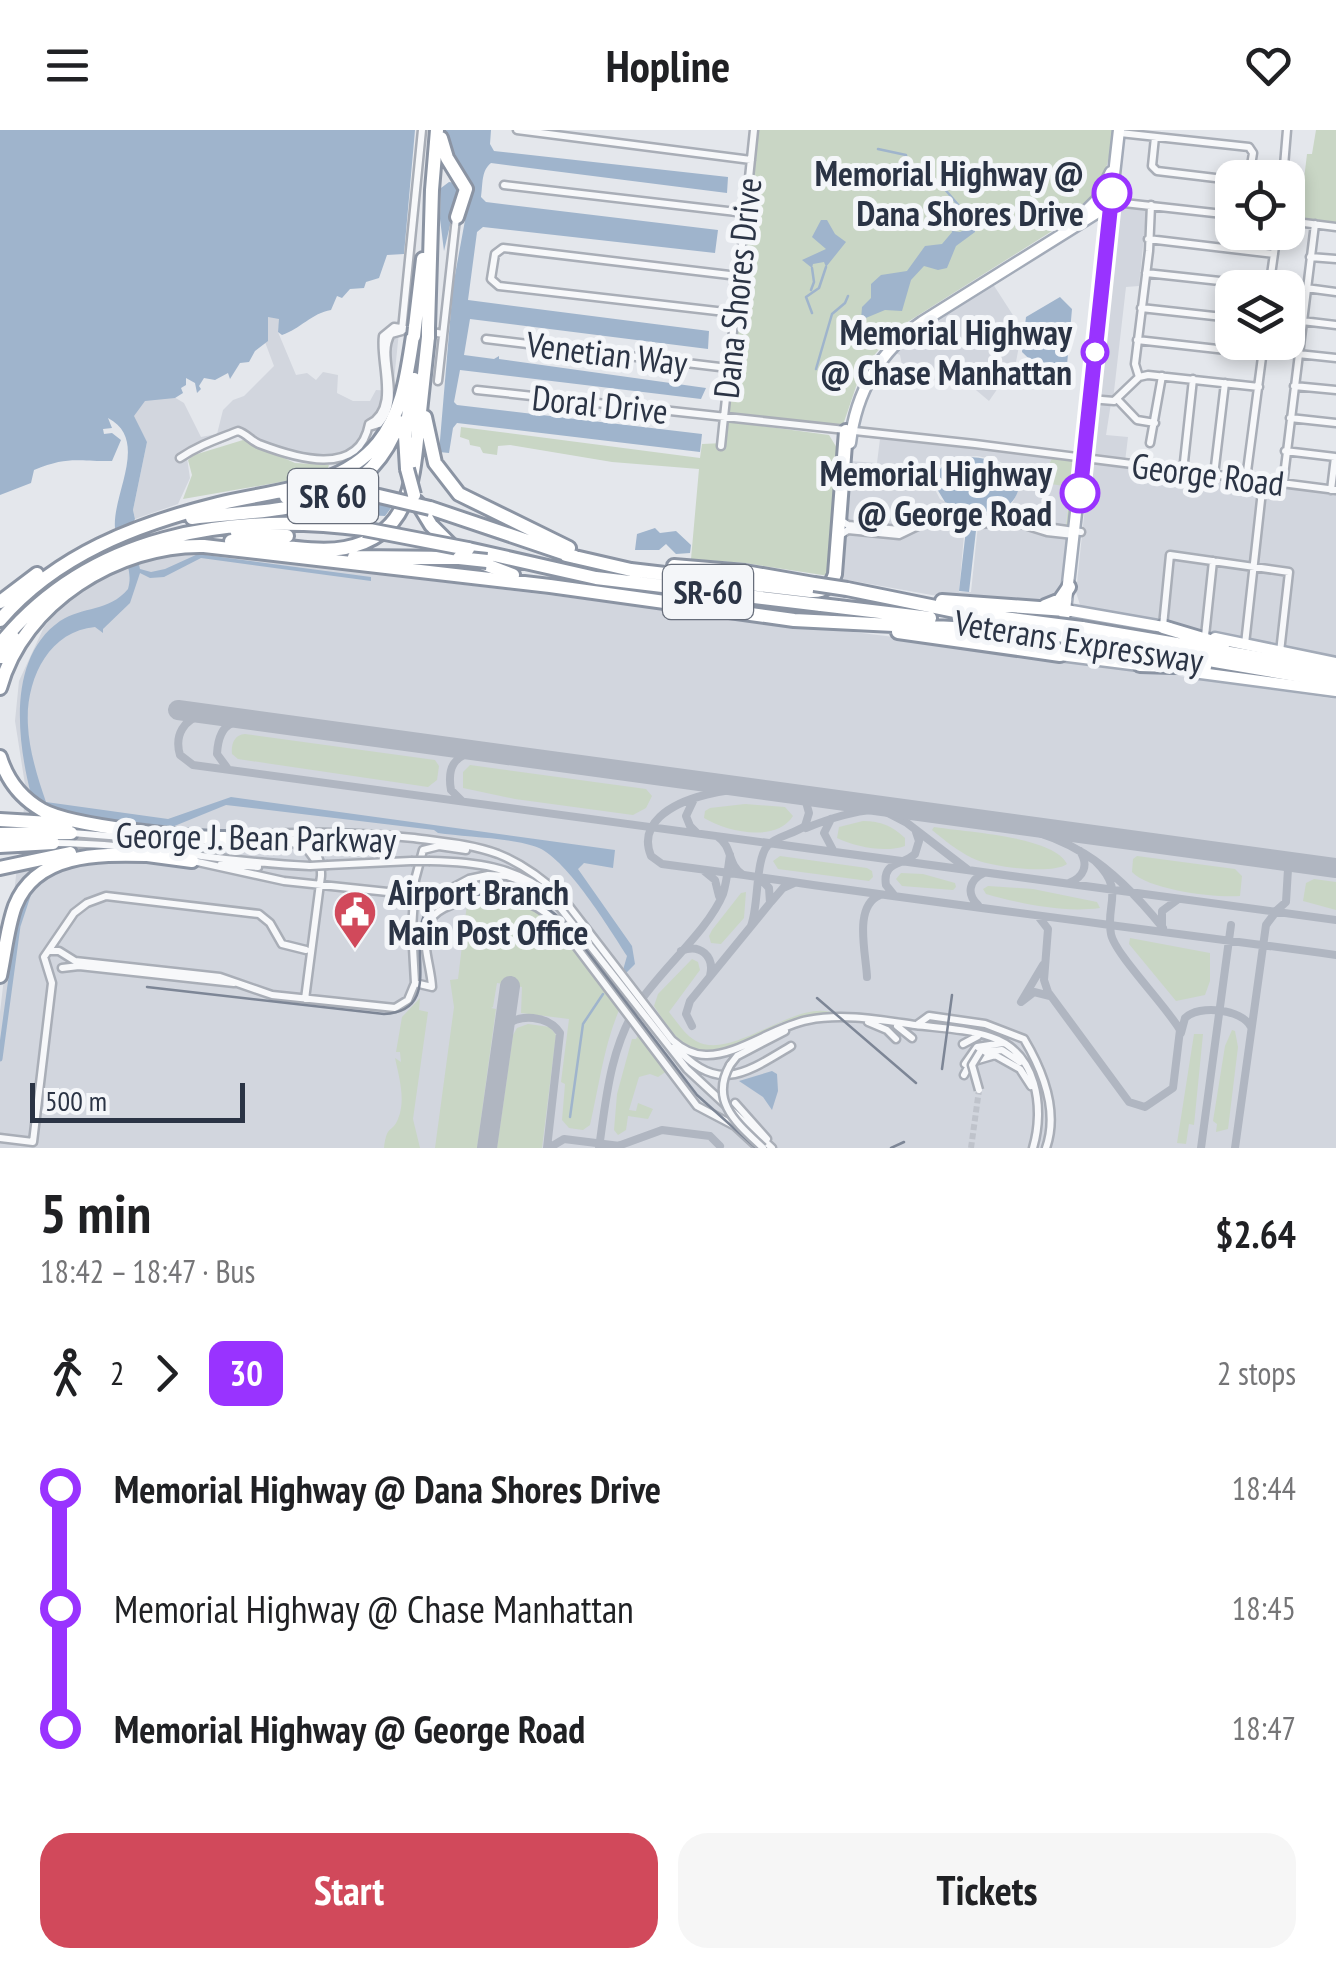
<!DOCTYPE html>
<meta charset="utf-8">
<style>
body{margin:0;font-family:"PT Sans Narrow",sans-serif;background:#f6f6f6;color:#202124;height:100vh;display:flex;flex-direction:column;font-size:38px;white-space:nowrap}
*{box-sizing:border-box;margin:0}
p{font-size:32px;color:#757577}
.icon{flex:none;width:55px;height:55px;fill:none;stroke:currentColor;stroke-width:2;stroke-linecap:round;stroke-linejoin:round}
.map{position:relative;height:1018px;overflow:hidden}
.side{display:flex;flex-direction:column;background:#fff;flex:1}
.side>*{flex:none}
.badge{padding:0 20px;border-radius:15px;font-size:35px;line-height:65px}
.fabs{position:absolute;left:1215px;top:30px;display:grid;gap:20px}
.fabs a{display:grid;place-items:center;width:90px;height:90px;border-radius:20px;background:#fff;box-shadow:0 5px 15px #0003;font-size:50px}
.scale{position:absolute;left:30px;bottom:25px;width:215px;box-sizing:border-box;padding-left:10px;border:5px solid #2b3445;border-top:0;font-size:28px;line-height:35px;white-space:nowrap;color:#2b3445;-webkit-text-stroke:8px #f4f6f9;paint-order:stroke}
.map>.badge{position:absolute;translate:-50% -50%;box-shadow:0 0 0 5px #fff}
.legs{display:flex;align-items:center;gap:15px;height:110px;padding:0 40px;font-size:32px}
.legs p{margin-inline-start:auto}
.headline{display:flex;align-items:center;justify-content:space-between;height:170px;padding:0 40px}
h1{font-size:55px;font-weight:800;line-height:75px}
.action{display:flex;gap:20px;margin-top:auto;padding:20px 40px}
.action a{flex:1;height:115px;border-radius:30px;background:#d1495b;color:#fff;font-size:40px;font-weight:800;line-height:115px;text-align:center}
.action a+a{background:#f6f6f6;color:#202124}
ul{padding:0 40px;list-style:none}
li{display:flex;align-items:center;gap:35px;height:120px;font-size:38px}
li i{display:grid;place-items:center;width:15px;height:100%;margin:0 12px;background:currentColor}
li i::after{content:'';width:25px;height:25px;margin:-12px;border:8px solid;border-radius:50%;background:#fff}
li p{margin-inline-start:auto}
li:first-child i{background:linear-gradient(#0000 50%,currentColor 0)}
li:last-child i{background:linear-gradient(currentColor 50%,#0000 0)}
header{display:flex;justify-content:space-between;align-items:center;height:130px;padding:0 40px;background:#fff;font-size:45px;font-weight:800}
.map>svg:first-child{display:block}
.built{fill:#d2d6de}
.green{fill:#c9d6c5}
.water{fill:#9fb4cc}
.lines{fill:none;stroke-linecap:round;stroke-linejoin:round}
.stream{stroke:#9fb4cc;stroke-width:2.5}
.canal{stroke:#9fb4cc;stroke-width:5}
.taxiway{stroke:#b0b6c1;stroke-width:8}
.runway{stroke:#b0b6c1;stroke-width:20}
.minor-tunnel{stroke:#bfc3cb;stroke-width:6;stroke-dasharray:6 3;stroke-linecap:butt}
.minor-casing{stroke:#a9aeb7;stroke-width:11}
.major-casing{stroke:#a3abb8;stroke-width:15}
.highway-casing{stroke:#8b94a3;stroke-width:18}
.minor{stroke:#f7f8fa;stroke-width:6}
.major{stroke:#fff;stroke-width:10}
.highway{stroke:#fff;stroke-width:12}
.tram{stroke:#7d8696;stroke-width:2.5}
.minor-bridge-casing{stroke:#a9aeb7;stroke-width:11;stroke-linecap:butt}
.highway-bridge-casing{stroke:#8b94a3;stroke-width:18;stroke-linecap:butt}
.minor-bridge{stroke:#f7f8fa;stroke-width:6}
.highway-bridge{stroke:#fff;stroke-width:12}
.line-1-casing{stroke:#fff;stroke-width:22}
.line-1{stroke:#93f;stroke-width:15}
.stop-1-dot{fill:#fff;stroke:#93f;stroke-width:5}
.labels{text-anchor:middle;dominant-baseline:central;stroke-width:10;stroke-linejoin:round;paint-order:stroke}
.shield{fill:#f4f6f9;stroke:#676e7b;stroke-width:2.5}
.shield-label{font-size:32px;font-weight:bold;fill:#2b3445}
.stop-label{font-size:35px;font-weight:bold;fill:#2b3445;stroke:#f4f6f9;text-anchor:end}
.street-label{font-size:35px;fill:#2b3445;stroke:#f4f6f9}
.poi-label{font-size:35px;font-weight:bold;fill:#2b3445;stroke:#f4f6f9;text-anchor:start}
</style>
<header><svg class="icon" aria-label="menu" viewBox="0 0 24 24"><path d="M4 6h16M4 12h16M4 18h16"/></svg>Hopline<svg class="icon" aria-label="heart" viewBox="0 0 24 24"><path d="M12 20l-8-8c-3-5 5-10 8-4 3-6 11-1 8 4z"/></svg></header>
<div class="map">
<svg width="1336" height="1018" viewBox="0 0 1336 1018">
<rect width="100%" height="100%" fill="#e4e7ec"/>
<path class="built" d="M1118 76H1147L1139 156 1126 157 1113 270 1097 268Z
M991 151 1018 193 1021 205 1016 232 989 271 970 255 913 247 902 235 900 225 891 221 900 211Z
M276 186 280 189 278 202 296 245 307 243 316 250 323 242 338 245 337 263 353 271H370L376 260 392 261 388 212 399 202 393 260 386 291 369 302 345 328 290 327 243 303 220 314 205 315 187 328 190 348 178 374 135 389 133 380 147 312 133 287 137 280 145 270 174 267 184 273 201 307 217 304 223 280 233 270 244 266 274 236 265 212 266 191 268 187Z
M1097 271 1111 273 1106 305 1128 307 1125 332 1091 327Z
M853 303 1052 328 1047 339 1070 357 1066 395 1070 399 979 388 980 384 999 382 1012 374 1020 357 1010 338 997 330 977 326 949 328 940 335 932 354 940 369 967 383 966 386 903 398 849 394 844 390 850 331 877 333 880 309 859 307 852 310Z
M1090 330 1262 353 1252 434 1169 424 1162 493 1081 478 1076 462Z
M1265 353 1336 362V529L1282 521 1291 441 1255 435Z
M938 390 965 393 959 462H971L978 395 1005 393 1069 406 1060 465 1050 474 943 467 842 449 844 404 885 406Z
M185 421 1010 521 1336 569V1018H0V882L26 661 15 591 19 551 44 497 64 473 116 441 143 429Z
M1172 427 1212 433 1204 503 1165 493Z
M1215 433 1252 437 1243 512 1207 503Z
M1255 438 1287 443 1279 520 1246 513Z"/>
<path class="green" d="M757 0H1114C1109 33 1103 60 1079 84L898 198 862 239 843 295 728 284Z
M1316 0H1336V93L1299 91 1307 24H1312Z
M725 291 829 305 840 323 829 446 745 433 691 429 699 339 612 332 510 315 498 316 497 325 483 323 480 317 470 315 469 310 460 307 461 297 700 328 702 314 724 313Z
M243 310 295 333 329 335 327 341 315 346 183 369 192 345 188 330 194 325Z
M1052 328 1081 332 1073 397 1066 396 1070 357 1051 354 1045 343Z
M245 604 435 630 439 636 437 650 428 657 238 629 232 624C231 614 234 605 245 604Z
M470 635 646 659 652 666 646 678 633 685 515 669 463 658V642Z
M745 674 785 677 793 686C776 713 727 702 704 688L705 681 710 678Z
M863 691C881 691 892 696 905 708V716C886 723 855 717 837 708L839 697Z
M934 697C964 702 1054 706 1067 734 1053 745 989 737 972 728 958 721 944 710 932 700Z
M780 726 867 738 872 741 873 747 869 751 778 739 773 731Z
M1137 726 1235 739 1242 746 1240 766C1215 768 1149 760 1132 742L1133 729Z
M901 743 923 744 955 753 956 757 953 760 902 756 896 749Z
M1314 749 1336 752V780L1303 771 1306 753Z
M988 756 1033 759 1097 772 1100 778C1063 783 1022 774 986 764L983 759Z
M746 762 744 788 721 814 711 813 709 806 712 800 741 763Z
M497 769 528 775 544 784 559 796 613 866 620 878C604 914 599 956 590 995L583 1000 569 998 562 990 565 954 561 952 569 889 521 883 522 857 497 853 493 877 491 878 496 879 477 1018H435L454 877 450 850 458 849 467 774Z
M1130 808 1210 823V851L1205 865 1176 871 1129 814Z
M692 829 698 832 700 840 669 882C677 892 685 905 696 911 734 932 797 866 836 884 818 886 799 888 782 892 777 894 770 899 763 902 704 928 692 936 654 876L658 864Z
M420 868 419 880 428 882 413 989 420 1018H384C387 993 392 1004 398 989 406 970 399 947 395 928L401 932 400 922H396L402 887Z
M528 894 550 897 556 905 542 1018H497L513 905 517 898Z
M1232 900 1235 901 1238 917 1228 999 1216 1002 1217 994 1213 991 1225 916Z
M639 903 667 941 658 947 650 944 639 947 629 980 636 981 638 973 653 979 648 989 628 986 626 1000 618 1005 614 1000 617 964 632 909H636Z
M1194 904H1203L1194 995 1189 994 1186 1014 1177 1013Z"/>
<path class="water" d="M0 0H415L404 124 387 125 379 148 366 152 364 158 350 159 342 168 337 166 331 180C312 183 300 199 282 205L278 202 279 189 268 187V211L255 221 249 232 240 233 230 249 228 243 215 250 204 248 199 256 201 259 197 263 195 253 186 248V255L181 258 183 263 175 268 145 271 134 286 147 312 133 380 135 389 130 399 140 439 151 442 165 439 198 424 371 447V451L201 428 164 447 150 448 140 443 130 473 103 499V503L95 497C48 501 25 551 28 596 29 620 38 649 46 672L168 689 231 667 615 720 613 738 584 733 578 739 632 816 635 834 625 844 623 840 627 826C609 798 568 731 539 718 517 708 464 707 438 703L434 700 226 675 172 697 48 681 39 692C20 633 0 533 60 491 83 476 109 482 128 459 135 435 117 420 115 398 112 364 150 310 108 288L112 298 103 299 104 304 112 303 121 310 112 331C79 332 70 325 34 340L31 353 0 365Z
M445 0H491L490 14 494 21 728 47 727 63 491 33C481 41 483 54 481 67L486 72 718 100 715 123 483 97 477 102 468 170 709 201 708 219 470 189 464 225 494 229 499 226V229L706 258 701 269 460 240 454 272 457 275 702 304 700 322 457 293 453 298 449 323 439 322 453 156 472 52 455 34Z
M449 52 456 53 458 61 444 121 440 89 441 58Z
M821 90H827L835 104 846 112 826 137 824 132 813 134 812 138 802 130 826 119 812 107Z
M970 97H975V102L956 116 947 138 938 140 924 136 911 150 902 181 885 180 861 190 862 177 871 168V154L881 145 907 141 925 116 942 114 953 101 960 102Z
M1060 167 1072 179 1067 235 1050 249 1022 222 1026 187Z
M971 327C993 329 1013 334 1019 357 1015 378 997 382 978 383L969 462 959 461 968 382 945 372 934 354C937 333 953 329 971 327Z
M356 365 397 370 385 386 345 384 344 373Z
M655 398 660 403 676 401 691 415 690 423 676 424 666 414 659 420H635L637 404Z
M772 941 777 944 778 961 772 980 763 967 739 951Z"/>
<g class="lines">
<path class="stream" d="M878 19 906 25 908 52 943 57 960 77V87L952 96 953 101
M976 57 991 46H1002
M811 160 814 152 812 138
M812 183 806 167 819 158 826 137
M816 239 832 184 845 173 848 166
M570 987 583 894 603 864"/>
<path class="canal" d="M0 929 18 796 30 760"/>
<path class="taxiway" d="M204 584C184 589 174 605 180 625L193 635 1336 790
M228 639 217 624C219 584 242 590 273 593
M694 669 686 686 690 696 697 703
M462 671 451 660C447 638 454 625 476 621
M884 681 907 693 967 739
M831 689 824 703 833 720
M982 690C1067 702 1110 732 1163 798
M806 698C868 673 888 678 953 686
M718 707C733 717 727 734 742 744
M1250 727 1282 731 1288 739 1286 772 1276 781
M704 741 715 750 719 766
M1069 753C1084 747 1089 735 1080 721
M894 765 886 755C882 731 902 736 915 724L919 711 916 702
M771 772 783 758 794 753
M978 775C966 764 969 750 984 743
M1038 786 1048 799 1044 850 1048 862 1129 972 1145 977 1173 958 1180 900C1167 877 1114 823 1111 804 1105 773 1126 761 1095 731
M751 796C759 776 755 729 768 715 777 706 794 704 805 696L809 683 806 672C774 643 625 663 651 726L662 734 744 745C941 774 1139 798 1336 825
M1162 797V781L1177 770
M681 821C700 813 715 826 710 846
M1043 835 1021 872 1034 862 1050 866
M867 847C866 823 853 776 880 765
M692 896 686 884 690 871 770 773 769 758 760 748
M504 897C519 883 548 885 560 903L547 1018
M1181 903 1185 888C1199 874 1242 879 1251 897
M618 1016 662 1000 710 1006 720 1016
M549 1018 564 1009 620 1016
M599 1018C606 969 610 919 637 876 660 840 708 801 723 764 727 751 728 738 730 725
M1201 1018 1231 795
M1235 1018 1266 795 1275 783"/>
<path class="runway" d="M178 580 1336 738
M487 1018 510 856"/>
<path class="minor-tunnel" d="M971 1018 979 960"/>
<g class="minor-casing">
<path id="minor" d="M517 0 751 30
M1120 3 1249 17 1253 23 1249 48
M1155 7 1152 36 1157 41 1232 50
M1283 48 1287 0
M504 55 745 83
M1115 72 1232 85
M1288 91 1336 97
M1148 109 1274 124
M1310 127 1336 129
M1146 143 1266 156 1270 152 1277 102
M1306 158 1336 162
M1141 178 1232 188
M734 183 499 156 491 149 495 124 503 118 738 146
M1302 191 1336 195
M402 200 422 0
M426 201 443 204
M486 209 728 238
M1137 210 1262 224
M1298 224 1336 228
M1139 247 1135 234 1149 121 1151 75
M438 251 456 88
M1294 256 1336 260
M477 260 975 314 1336 360
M1090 269 1114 271 1139 247 1148 245 1259 257
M1117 269 1137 290 1155 293
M1290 288 1336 293
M369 297 379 294C404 266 376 228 391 204L402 201
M1150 313 1162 246
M721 316 754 0
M1285 321 1335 327 1331 360
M180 328C199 315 218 309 238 301 247 304 250 310 259 314 293 327 359 349 369 294 400 279 379 232 383 206L394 197 414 200
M1183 341 1193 249
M1214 345 1225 253
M1246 349 1264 212
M1283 354 1315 94
M842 391 848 395 899 400 927 387 948 384 981 389 1015 387 1046 397 1081 402
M842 404 848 400 899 405 928 391 944 388 977 394 1015 392 1047 402 1074 405
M1163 496 1170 425 1289 442 1280 522
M1205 506 1213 431
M1245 514 1263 352
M72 703 184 712
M227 708C290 700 350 702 414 708 442 712 471 714 498 724 523 734 543 749 562 767L672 910C682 919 692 925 706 925 737 926 775 896 808 890 843 883 880 890 915 895 940 898 968 899 991 907 1037 922 1045 978 1033 1018
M226 712C260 710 323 693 321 746L305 869
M290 712 307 719 315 730
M53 713C140 713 223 733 310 736
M176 718 228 715
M193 731 284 751 416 765H439L469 749 488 745 507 746 527 753
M430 731C474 732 515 736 550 765L687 939 772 1018
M221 734 258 737
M328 735 411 731
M49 821H59L75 831 220 847 272 865 395 878 408 870 415 853 412 800 415 750 423 720 439 716 466 720
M62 838 79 836 234 853
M415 853 432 857C431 836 421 815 428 795 437 766 504 764 528 773 541 778 550 786 560 795L697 976 735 996 759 1018
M868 892 887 900 896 909
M918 894 929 886 985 894 1024 909C1043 941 1059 981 1046 1018
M897 896 912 908
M963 914 978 906
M675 916C717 965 746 943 791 916
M980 922 1002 920 1020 932
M965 934 977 917 1003 913
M730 935 737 926 785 901
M964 945 971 932 995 925 1020 939 1031 956
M735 973 767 1009
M0 1008 33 1012 52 853 44 827 74 783 87 773 106 766 259 784 270 793 282 814 306 820"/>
</g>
<g class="major-casing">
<path id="major" d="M1119 0 1060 525 1147 536
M1078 89 1097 70 1111 42
M850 313C856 262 880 221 922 192L1114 72
M1066 480 1169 498
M1215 508 1336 533
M1193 542 1336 561"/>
</g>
<g class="highway-casing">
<path id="highway" d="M441 8 447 28 466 59 457 87
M415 197 423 129
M428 198 432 60 437 0
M425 287 435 333 459 364 569 418
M407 339 405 306 414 249
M286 367 324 363
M417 372 431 395 454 418
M430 378 575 427
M192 388C275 378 365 386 399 292
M237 403 287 406
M231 411C266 412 312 424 345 418 413 405 413 346 419 291 422 263 425 235 428 207
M468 419 596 448 821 475
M566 425 631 440 810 461C823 462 831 457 835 444L846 301
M354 427 459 428
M471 429 513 445
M674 436 745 442 814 454
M847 459 960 482 1058 495
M942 471 1066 480
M0 472 37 444
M1045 476 1060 470 1069 457
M838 477 930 488
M0 490C56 425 137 394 218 374 273 360 339 360 378 313 403 282 407 244 413 206
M1163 497 1223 515
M1082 498 1336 541
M898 502 1060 525
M1081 508 1336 552
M0 514C89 404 229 382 364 399
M0 527 14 508
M1140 535 1205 537
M0 558C23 473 118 414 204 416L550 456 794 490 1033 502
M0 627C7 650 21 668 42 680 73 697 188 708 225 708
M0 690 67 694
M0 704 71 703
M0 716 53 713
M140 724 192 731
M0 738 70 723
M0 846C5 823 7 798 15 776 36 723 98 724 146 725"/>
</g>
<use href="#minor" class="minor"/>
<use href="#major" class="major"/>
<use href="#highway" class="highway"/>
<path class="tram" d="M147 857 384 884C445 881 406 814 426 782 434 770 448 769 461 767 504 760 535 762 567 795L697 965 756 1018
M817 868 916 953
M942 939 952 865
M891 1018 904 1012"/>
<g class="minor-bridge-casing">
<path id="minor-bridge" d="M411 731H430
M310 736 328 735
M730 935C709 972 738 994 763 1018
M979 960 972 935 980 922"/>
</g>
<g class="highway-bridge-casing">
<path id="highway-bridge" d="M414 206 415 197
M428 207V198
M407 339 414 365
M324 363 379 366 430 378
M364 399 468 419
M459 428 487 431
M814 454 847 459
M821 475 838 477
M1058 495 1082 498
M1057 505 1081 508"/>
</g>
<use href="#minor-bridge" class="minor-bridge"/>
<use href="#highway-bridge" class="highway-bridge"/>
</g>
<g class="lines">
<g class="line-1-casing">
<path id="line-1" d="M1080 363 1112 63"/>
</g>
<use href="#line-1" class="line-1"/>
</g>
<defs>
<g id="civic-pin" transform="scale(2.25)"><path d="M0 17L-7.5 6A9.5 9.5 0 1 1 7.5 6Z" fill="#d1495b" stroke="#f4f6f9"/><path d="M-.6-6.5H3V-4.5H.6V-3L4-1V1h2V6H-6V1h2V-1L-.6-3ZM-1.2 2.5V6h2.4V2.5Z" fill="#fff"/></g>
</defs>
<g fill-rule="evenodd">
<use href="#civic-pin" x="355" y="782"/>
</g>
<g class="stop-1-dot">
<circle cx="1112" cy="63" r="18"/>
<circle cx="1095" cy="222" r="12"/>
<circle cx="1080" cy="363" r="18"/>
</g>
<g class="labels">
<g class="shield">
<rect x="288" y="339" width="90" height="54" rx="8"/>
<rect x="663" y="435" width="90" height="54" rx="8"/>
</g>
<g class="shield-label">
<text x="333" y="366">SR 60</text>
<text x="708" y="462">SR-60</text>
</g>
<g class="stop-label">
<text x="1084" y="43">Memorial Highway @<tspan x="1084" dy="40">Dana Shores Drive</tspan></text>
<text x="1072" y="202">Memorial Highway<tspan x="1072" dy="40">@ Chase Manhattan</tspan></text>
<text x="1052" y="343">Memorial Highway<tspan x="1052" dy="40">@ George Road</tspan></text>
</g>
<g class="street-label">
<text transform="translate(737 158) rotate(-84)">Dana Shores Drive</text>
<text transform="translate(607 223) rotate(7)">Venetian Way</text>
<text transform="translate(600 274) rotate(6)">Doral Drive</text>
<text transform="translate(1208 344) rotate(7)">George Road</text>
<text transform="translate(1079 511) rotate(9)">Veterans Expressway</text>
<text transform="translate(256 707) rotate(1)">George J. Bean Parkway</text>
</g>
<g class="poi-label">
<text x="388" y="762">Airport Branch<tspan x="388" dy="40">Main Post Office</tspan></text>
</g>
</g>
</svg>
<div class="fabs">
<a><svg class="icon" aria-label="locate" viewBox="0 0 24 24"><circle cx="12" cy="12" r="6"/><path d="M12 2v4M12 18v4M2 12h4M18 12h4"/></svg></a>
<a><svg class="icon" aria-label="layers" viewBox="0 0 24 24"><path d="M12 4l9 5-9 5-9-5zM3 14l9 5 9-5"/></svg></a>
</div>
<div class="scale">500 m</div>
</div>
<section class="side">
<div class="headline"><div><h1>5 min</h1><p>18:42 – 18:47 · Bus</p></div><b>$2.64</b></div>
<div class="legs"><svg class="icon" aria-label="walk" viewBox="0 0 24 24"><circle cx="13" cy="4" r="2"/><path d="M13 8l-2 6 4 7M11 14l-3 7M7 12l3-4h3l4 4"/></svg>2<svg class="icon" aria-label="forward" viewBox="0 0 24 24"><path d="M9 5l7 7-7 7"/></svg><b class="badge" style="background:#93f;color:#fff">30</b><p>2 stops</p></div>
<ul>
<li><i style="color:#93f"></i><b>Memorial Highway @ Dana Shores Drive</b><p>18:44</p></li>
<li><i style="color:#93f"></i><span>Memorial Highway @ Chase Manhattan</span><p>18:45</p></li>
<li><i style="color:#93f"></i><b>Memorial Highway @ George Road</b><p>18:47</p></li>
</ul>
<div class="action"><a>Start</a><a>Tickets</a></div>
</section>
